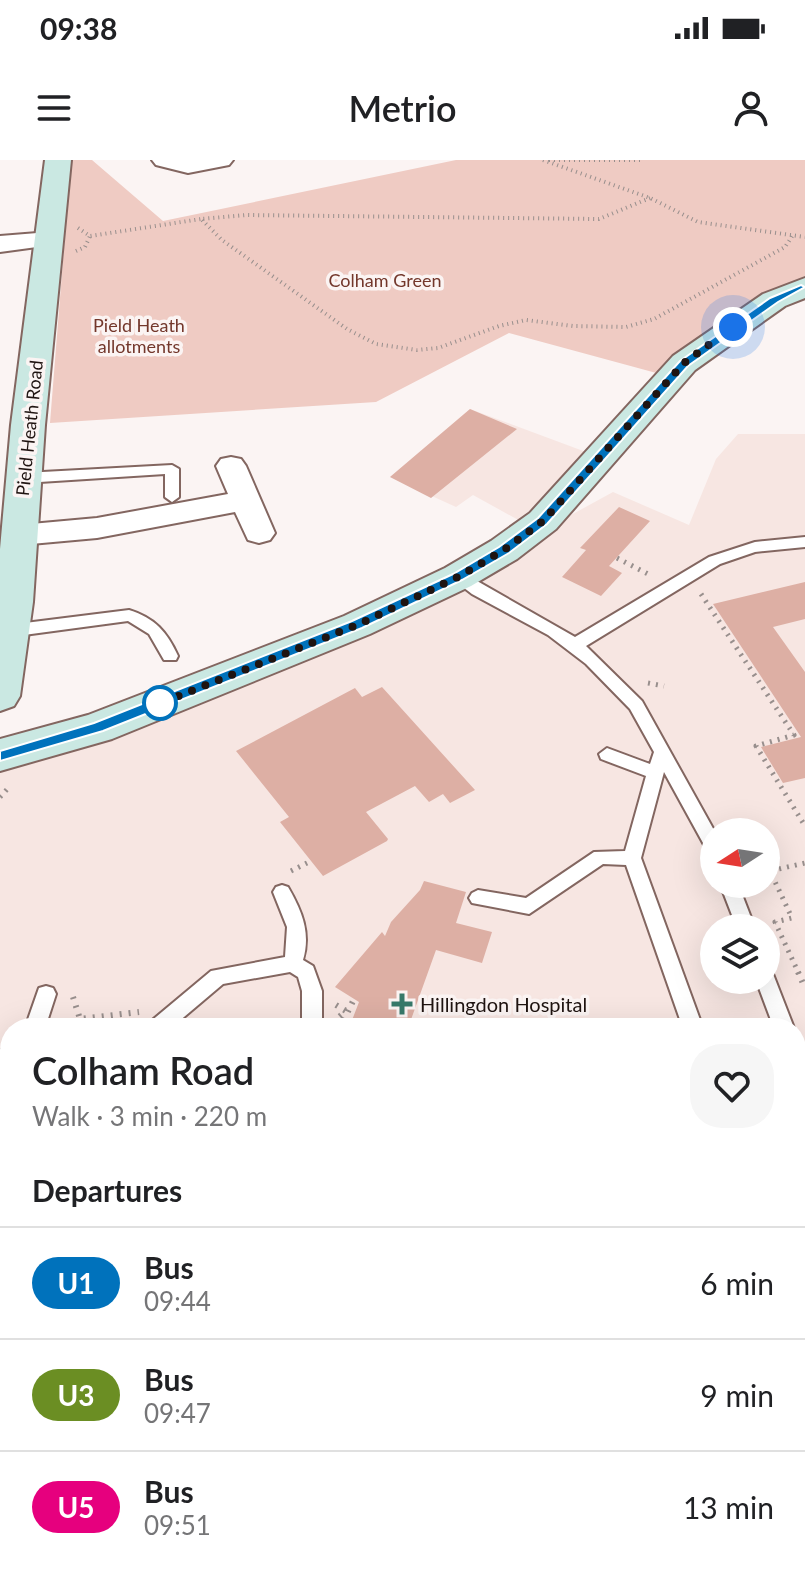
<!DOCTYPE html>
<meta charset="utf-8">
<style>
body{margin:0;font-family:Lato,sans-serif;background:#f6f6f6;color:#202124;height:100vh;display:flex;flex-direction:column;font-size:30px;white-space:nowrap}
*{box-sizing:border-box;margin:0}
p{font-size:26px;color:#757577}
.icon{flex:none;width:44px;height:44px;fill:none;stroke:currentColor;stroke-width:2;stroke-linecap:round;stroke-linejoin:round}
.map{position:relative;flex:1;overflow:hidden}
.drawer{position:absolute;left:0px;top:858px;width:806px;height:562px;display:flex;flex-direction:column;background:#fff;border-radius:32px 32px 0 0;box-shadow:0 8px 32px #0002}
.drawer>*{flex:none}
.badge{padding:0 16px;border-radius:26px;font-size:28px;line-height:52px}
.needle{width:52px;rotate:258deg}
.fabs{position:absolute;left:700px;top:658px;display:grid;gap:16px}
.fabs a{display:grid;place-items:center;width:80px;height:80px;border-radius:50%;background:#fff;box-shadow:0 8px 32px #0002;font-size:40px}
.you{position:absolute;width:40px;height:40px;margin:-20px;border:6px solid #fff;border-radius:50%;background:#1a73e8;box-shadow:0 0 0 12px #1a73e833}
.map>.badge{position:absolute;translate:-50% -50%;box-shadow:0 0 0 4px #fff}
h2{padding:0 32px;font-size:30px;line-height:72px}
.round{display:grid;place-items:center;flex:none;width:84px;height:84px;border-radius:32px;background:#f6f6f6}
.summary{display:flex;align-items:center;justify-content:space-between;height:136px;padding:0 32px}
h1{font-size:38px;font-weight:600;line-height:60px}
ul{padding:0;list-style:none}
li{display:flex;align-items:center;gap:24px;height:112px;padding:0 32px;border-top:2px solid #e0e0e0}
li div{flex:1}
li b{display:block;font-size:30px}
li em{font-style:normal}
li .badge{min-width:88px;font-weight:700;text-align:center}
.status{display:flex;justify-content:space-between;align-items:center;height:56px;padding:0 40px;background:#fff;direction:ltr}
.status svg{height:22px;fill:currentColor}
header{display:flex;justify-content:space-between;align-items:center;height:104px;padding:0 32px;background:#fff;font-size:36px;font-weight:600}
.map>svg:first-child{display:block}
.built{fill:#f7e6e2;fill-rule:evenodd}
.green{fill:#efcbc3}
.building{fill:#ddafa4}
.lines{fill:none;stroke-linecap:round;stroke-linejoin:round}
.lane-casing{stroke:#836660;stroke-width:4}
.street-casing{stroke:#836660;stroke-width:4}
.secondary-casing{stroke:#836660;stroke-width:4}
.path-far2{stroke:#988f8d;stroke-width:4;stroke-dasharray:1 4;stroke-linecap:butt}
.path-far1{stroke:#988f8d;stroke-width:5;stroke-dasharray:2 6;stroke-linecap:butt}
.path{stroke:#988f8d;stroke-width:6;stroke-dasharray:2 7;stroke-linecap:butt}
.lane{fill:#fff;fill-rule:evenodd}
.street{fill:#fff;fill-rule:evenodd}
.secondary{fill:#cae8e2;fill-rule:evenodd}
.line{fill:#0072bc;stroke:#fff;stroke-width:2}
.walk{stroke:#1f1411;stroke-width:8;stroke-dasharray:0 14.4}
.stop-dot{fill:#fff;stroke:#0072bc;stroke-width:4}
.poi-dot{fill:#37796a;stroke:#fbf4f3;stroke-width:3}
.labels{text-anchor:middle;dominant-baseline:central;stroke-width:7;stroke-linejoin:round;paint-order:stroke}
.far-park-label{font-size:18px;fill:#73372b;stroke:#fbf4f3}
.far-street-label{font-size:18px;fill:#1f1411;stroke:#fbf4f3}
.poi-label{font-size:20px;fill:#1f1411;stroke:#fbf4f3;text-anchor:start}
</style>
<div class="status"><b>09:38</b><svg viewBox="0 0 49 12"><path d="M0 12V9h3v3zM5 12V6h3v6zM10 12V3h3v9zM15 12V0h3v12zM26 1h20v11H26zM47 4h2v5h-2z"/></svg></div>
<header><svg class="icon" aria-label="menu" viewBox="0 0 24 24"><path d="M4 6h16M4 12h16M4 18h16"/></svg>Metrio<svg class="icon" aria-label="person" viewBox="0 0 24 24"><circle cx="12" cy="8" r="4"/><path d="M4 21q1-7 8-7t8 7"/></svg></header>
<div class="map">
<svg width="805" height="1419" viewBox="0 0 805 1419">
<rect width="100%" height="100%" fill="#fbf4f3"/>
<path class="built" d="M470 249 594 295 531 367 473 335 456 347 390 317Z
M738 274H805V1419H0V595L458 417 613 332 689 365 716 299ZM714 672H766V724H714ZM714 768H766V820H714ZM10 868H796V1410H10Z"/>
<path class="green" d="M71 0H92L163 61 456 0H805V116L743 149 660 214 509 173 376 242 50 263Z"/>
<path class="building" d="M470 249 517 269 431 338 390 317Z
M619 347 650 361 609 406 622 413 601 436 562 417 586 390 580 388Z
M805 422V459L773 467 805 512V618L783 623 761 587 801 577 713 444Z
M382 527 475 630 450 643 443 634 429 642 415 626 366 652 388 679 387 681 323 716 280 662 289 657 236 591 355 528 362 537Z
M424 721 466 732 456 763 492 772 482 803 436 790 408 868H349L359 842 335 827 382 772 385 776 391 762 420 730Z"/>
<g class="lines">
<g class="lane-casing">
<path id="lane" d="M172 305 179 309V337L172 342 165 337V314L24 323 17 318 24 313Z
M805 377V387L755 392 720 404 586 486 642 541 715 672 714 694 708 692 664 612 641 698 703 868H683L626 705 603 704 529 754 472 743 469 738 472 733 478 730 526 738 594 692 625 691 646 616 601 599 599 594 607 588 650 604 654 592 630 549 586 504 548 475 472 434 450 417 453 413H463L575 477 709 397 755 382Z
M129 450C155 458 167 472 178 496L176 500H164L149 474 128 461 9 477 1 471 9 465Z
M720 724H738L755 768H737Z
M282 725 288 727C302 751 311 773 303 800L313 806 322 831V868H302V831L298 817 290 812 223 824 171 868H147L150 862 211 811 285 797 287 767 273 732 276 727Z
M766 812 773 814 794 868H774L756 820H766Z
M46 826 53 828 56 834 45 868H25L39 828Z
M10 888V924L0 920V890Z
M796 890 805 897V931L796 924Z
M0 980 10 983V1003L0 1000Z
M796 1032 805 1035V1055L796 1052Z"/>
</g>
<g class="street-casing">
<path id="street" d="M152 0H233L229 5 188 13 156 5Z
M50 72 59 74 62 79 59 84 0 92V76Z
M231 297 241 299 246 306 275 373 270 380 259 383 248 380 235 352 97 378 20 385 9 382 4 375 9 368 20 365 97 358 228 334 216 306 221 299Z"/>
</g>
<g class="secondary-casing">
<path id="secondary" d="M45 0H71L45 265 33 442 20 536 14 546 0 551V389L11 265Z
M805 118V138L785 146 695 210 556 369 517 399 471 426 370 474 112 579 0 611V579L88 555 344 456 445 408 491 381 530 353 673 196 763 134Z"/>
</g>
<path class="path-far2" d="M543 0 650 38 698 62 805 77
M549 0H642
M650 38 599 59 246 55 201 59 222 80 347 169 376 184 417 190 438 188 499 166 526 160 573 166 626 167 654 159 785 87 793 75
M78 68 90 76 201 59
M76 91 85 87 90 76"/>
<path class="path-far1" d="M617 398 650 415
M701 434 794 575 756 586 805 666
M648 523 664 526
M0 637 10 626
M291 711 311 701
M799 814 775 762 792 758 770 711 805 703"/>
<path class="path" d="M798 812 805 828
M73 837 80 859 139 852
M336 845 346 851 339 857
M340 868 354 839
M617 1410 620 1419"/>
<use href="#lane" class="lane"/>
<use href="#street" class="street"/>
<use href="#secondary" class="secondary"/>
</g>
<path class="line" d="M801 125 805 127 778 142 688 206 547 364 509 393 462 420 362 468 103 571 0 601V591L94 563 352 461 453 414 499 387 538 358 680 201 770 138Z"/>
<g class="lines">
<path class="walk" d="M160 543 156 545 357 465 458 417 504 390 543 361 684 203 733 167"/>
</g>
<circle class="stop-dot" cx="160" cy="543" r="16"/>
<path class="poi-dot" d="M398 832h8v8h8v8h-8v8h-8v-8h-8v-8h8z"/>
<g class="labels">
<g class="far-park-label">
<text x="385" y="120">Colham Green</text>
<text x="139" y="165">Pield Heath<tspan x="139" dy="21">allotments</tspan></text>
</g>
<g class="far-street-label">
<text transform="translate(29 268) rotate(-84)">Pield Heath Road</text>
</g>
<g class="poi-label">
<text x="420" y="844">Hillingdon Hospital</text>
</g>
</g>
</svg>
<div class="fabs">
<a><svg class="needle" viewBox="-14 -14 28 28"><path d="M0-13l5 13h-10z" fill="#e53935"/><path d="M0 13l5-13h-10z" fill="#757577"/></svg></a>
<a><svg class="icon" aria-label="layers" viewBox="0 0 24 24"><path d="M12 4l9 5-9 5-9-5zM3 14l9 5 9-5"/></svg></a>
</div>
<div class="you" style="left:733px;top:167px"></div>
<section class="drawer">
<div class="summary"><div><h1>Colham Road</h1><p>Walk · 3 min · 220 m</p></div><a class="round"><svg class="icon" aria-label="heart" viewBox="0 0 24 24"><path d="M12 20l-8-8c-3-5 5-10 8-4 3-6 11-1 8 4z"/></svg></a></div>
<h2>Departures</h2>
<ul>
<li><span class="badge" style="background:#0072bc;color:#fff">U1</span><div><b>Bus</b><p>09:44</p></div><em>6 min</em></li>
<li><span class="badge" style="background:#6b8e23;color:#fff">U3</span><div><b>Bus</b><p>09:47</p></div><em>9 min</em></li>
<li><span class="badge" style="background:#e6007e;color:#fff">U5</span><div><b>Bus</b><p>09:51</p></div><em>13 min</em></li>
</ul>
</section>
</div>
